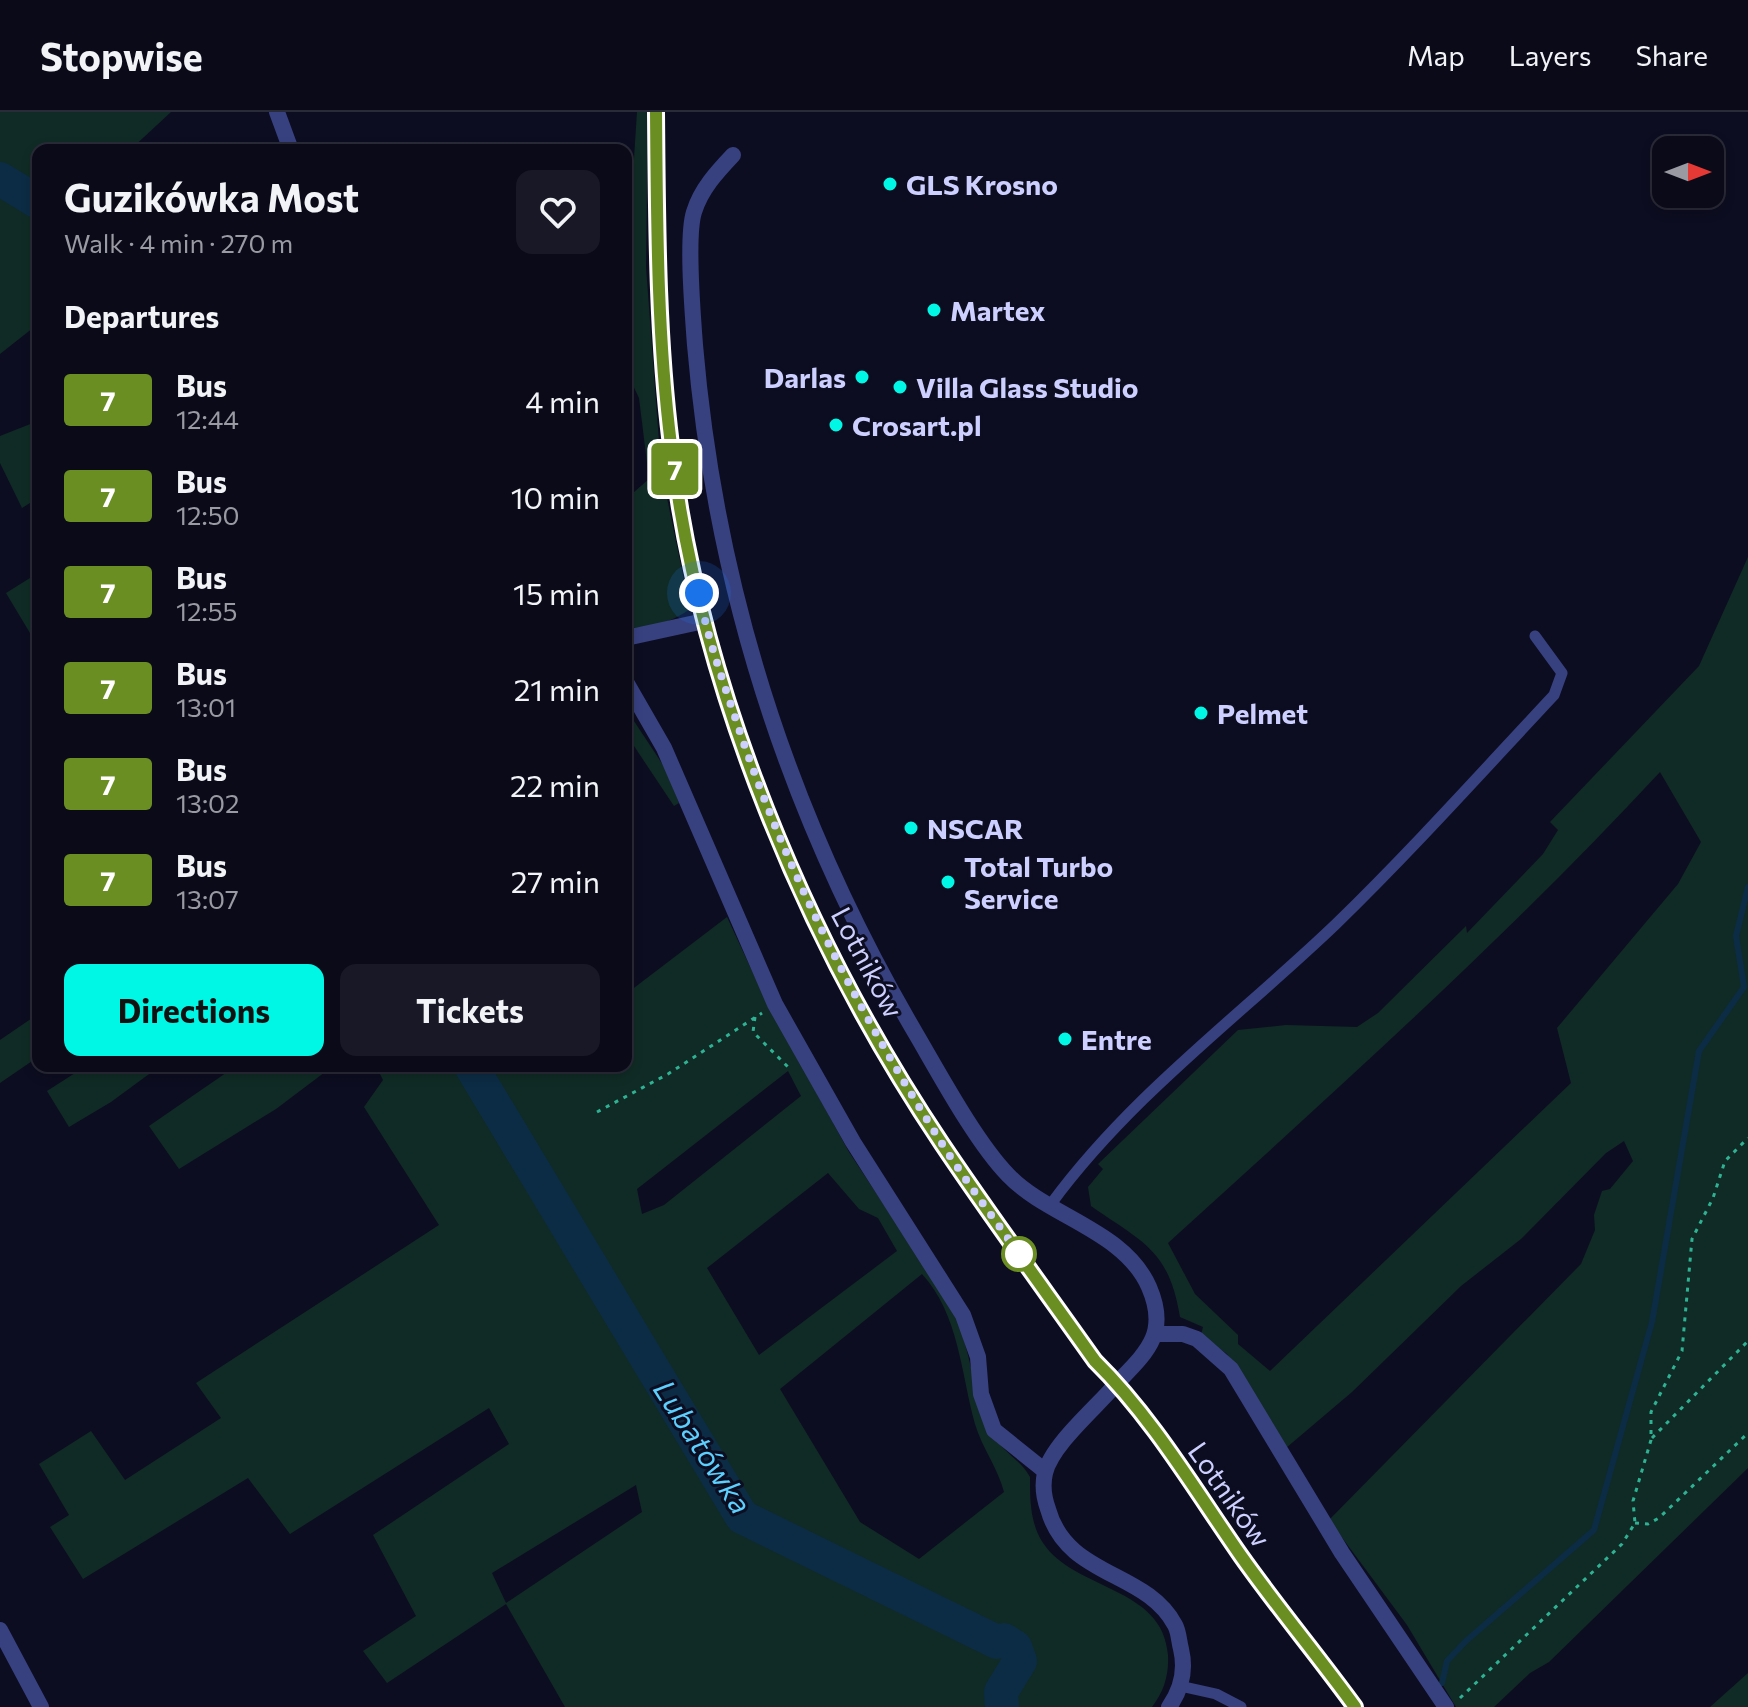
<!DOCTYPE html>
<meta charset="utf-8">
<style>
body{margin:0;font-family:Commissioner,sans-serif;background:#181826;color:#f1f3f6;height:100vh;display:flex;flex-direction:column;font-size:30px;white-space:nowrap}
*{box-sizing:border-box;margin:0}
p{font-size:26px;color:#999aa2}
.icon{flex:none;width:44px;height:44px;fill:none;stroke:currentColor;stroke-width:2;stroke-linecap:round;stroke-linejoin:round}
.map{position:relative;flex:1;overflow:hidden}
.details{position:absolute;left:32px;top:32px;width:600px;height:928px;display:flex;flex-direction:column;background:#0a0a19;border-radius:16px;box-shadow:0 4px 12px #0003,0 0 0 2px #2a2b38}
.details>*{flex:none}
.badge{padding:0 16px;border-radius:6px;font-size:28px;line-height:52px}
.needle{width:52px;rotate:90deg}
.fabs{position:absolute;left:1652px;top:24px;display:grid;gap:16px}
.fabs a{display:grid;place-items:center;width:72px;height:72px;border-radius:16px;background:#0a0a19;box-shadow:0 4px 12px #0003,0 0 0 2px #2a2b38;font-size:40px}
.you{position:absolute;width:40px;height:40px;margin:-20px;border:6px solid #fff;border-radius:50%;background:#1a73e8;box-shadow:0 0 0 12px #1a73e833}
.map>.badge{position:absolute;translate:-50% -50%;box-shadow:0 0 0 4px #fff}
h2{padding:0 32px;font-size:30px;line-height:72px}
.round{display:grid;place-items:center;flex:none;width:84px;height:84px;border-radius:16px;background:#181826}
.summary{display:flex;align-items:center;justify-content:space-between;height:136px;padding:0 32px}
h1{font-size:38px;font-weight:700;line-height:60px}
.primary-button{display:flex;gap:16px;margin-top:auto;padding:16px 32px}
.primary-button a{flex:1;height:92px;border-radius:16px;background:#01f7e5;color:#111;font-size:32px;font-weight:700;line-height:92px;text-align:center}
.primary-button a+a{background:#181826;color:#f1f3f6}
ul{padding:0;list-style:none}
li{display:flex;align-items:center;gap:24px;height:96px;padding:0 32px}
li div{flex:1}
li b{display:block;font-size:30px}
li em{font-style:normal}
li .badge{min-width:88px;font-weight:700;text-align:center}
header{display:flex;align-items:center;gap:48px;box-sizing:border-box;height:112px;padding:0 40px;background:#0a0a19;border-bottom:2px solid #2a2b38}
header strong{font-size:38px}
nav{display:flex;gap:44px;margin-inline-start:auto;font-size:28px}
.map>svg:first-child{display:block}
.green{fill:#102b25;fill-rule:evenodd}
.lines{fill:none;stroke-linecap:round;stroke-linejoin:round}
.stream{stroke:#0c2c45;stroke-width:6}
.river{stroke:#0c2c45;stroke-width:34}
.path{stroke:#2eb293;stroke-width:3;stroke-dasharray:4 6;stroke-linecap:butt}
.service{stroke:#384180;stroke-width:11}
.minor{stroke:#384180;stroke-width:16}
.tertiary{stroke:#384180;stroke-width:16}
.line-casing{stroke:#fff;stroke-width:18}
.line{stroke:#6b8e23;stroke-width:12}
.walk{stroke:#cdd0ff;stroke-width:8;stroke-dasharray:0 14.4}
.poi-dot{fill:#01f7e5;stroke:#0d0d21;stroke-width:3}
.stop-dot{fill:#fff;stroke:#6b8e23;stroke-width:4}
.labels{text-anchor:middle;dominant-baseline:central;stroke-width:6;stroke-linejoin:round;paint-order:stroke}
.poi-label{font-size:28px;font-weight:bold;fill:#cdd0ff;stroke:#0d0d21;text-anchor:start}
.street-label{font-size:28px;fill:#cdd0ff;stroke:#0d0d21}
.water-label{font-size:30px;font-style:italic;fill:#5bcffe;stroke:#0d0d21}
</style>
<header>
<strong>Stopwise</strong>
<nav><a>Map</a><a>Layers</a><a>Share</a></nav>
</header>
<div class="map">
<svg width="1748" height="1595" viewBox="0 0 1748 1595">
<rect width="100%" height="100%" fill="#0d0d21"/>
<path class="green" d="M0 0H171L130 38H38V212L0 242Z
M637 0H648L646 155 661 357 690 497C674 509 646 519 626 515V387L649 367 639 286 626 259V127L629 124Z
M38 309V386L22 396 0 351V324Z
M1748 445V1356L1549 1550 1530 1561 1494 1595H1456L1407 1513 1329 1408 1581 1152 1595 1118 1594 1103 1602 1079 1610 1077 1633 1049 1624 1029 1606 1041 1521 1127 1461 1174 1352 1280 1286 1336 1227 1242 1201 1223 1203 1215 1180 1205C1169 1137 1142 1130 1091 1094L1088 1075 1103 1057 1098 1052 1238 918 1286 913 1357 915 1378 901 1466 814 1467 821 1543 742 1558 718 1550 710 1699 554ZM1660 660 1701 730 1678 772 1557 916 1571 971 1270 1259 1238 1232V1223L1195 1182 1168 1131C1336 978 1505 827 1660 660Z
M38 461V530L36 531 6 481Z
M626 597 665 656 679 691 674 694 626 622Z
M727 805 765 887 849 1040 954 1199C971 1239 973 1284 994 1323 1002 1340 1021 1348 1030 1365 1030 1388 1030 1411 1043 1431 1075 1479 1163 1474 1168 1543 1169 1563 1164 1579 1152 1595H565L506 1492 387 1571 363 1539 416 1504 373 1423 509 1332 489 1296 290 1422 248 1366 83 1467 50 1415 69 1403 39 1352 91 1319 125 1368 221 1306 196 1271 439 1113 364 995 383 968 376 954H626V882ZM788 959 801 984 664 1093 642 1102 637 1077ZM828 1061 859 1097 878 1106 897 1139 759 1243 707 1156ZM922 1162C959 1202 961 1262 975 1312 982 1336 998 1356 1004 1380L919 1447 860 1410 780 1277ZM636 1373 642 1400 506 1491 492 1461Z
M38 902V945L0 971V928Z
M86 954H160L111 990 69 1015 47 979Z
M236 954H333L276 997 179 1057 149 1014Z
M1748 1561V1595H1710Z"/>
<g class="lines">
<path class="stream" d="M1442 1571 1447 1549 1466 1529 1594 1418 1652 1210 1699 939 1744 875 1736 824 1748 775"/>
<path class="river" d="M0 67 38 90
M471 954 742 1405 997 1530 1004 1528 1015 1535 1020 1549 1001 1580 1002 1595"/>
<path class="path" d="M755 905 753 920 790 957
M597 1000 668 962 762 901
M1652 1326 1748 1229
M1635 1411 1648 1412 1659 1406 1748 1321
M1460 1586 1622 1432 1635 1411 1633 1389 1651 1328V1300L1682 1239 1692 1127 1713 1086 1725 1049 1748 1026"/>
<path class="service" d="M1051 1092C1130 984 1240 904 1336 812 1411 739 1482 660 1554 583L1562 561 1535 524
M1180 1574 1216 1582 1241 1595"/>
<path class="minor" d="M277 0 291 38
M733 43C717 60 701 77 694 100 686 125 693 205 695 233 716 480 791 709 916 922 940 963 976 1030 1008 1063 1048 1105 1124 1118 1149 1175 1169 1221 1147 1240 1117 1271
M626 526 704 509
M626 570 664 636 775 892 853 1030 963 1203 978 1245 981 1282 994 1318 1045 1359
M1157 1222H1183L1197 1227 1231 1257 1342 1441 1446 1595"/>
<path class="tertiary" d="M656 0C657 112 657 222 671 333 700 577 806 828 942 1032 991 1105 1044 1177 1095 1249 1152 1306 1195 1378 1241 1444 1277 1495 1318 1544 1355 1595
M1117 1271C1097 1295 1052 1332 1045 1361 1042 1374 1044 1386 1048 1397 1067 1466 1146 1458 1175 1513 1179 1520 1179 1530 1181 1537 1186 1558 1181 1578 1169 1595
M0 1518 41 1595"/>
</g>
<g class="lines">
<g class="line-casing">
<path id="line" d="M656 0C657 112 657 222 671 333 699 574 807 831 942 1032 991 1105 1044 1177 1095 1249 1152 1305 1195 1378 1241 1444 1277 1495 1318 1544 1355 1595"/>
</g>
<use href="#line" class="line"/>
<path class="walk" d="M699 481C707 524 722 566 736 608 785 757 856 895 939 1027 966 1070 997 1110 1026 1152L1019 1142"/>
</g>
<g class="poi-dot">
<circle cx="890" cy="72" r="8"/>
<circle cx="934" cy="198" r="8"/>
<circle cx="862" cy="265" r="8"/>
<circle cx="900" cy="275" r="8"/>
<circle cx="836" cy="313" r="8"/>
<circle cx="1201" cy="601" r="8"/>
<circle cx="911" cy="716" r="8"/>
<circle cx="948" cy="770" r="8"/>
<circle cx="1065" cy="927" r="8"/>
</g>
<circle class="stop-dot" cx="1019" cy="1142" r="16"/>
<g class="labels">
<g class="poi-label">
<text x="906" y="72">GLS Krosno</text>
<text x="950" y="198">Martex</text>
<text x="846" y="265" text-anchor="end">Darlas</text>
<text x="916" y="275">Villa Glass Studio</text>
<text x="852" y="313">Crosart.pl</text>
<text x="1217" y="601">Pelmet</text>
<text x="927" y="716">NSCAR</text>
<text x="964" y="754">Total Turbo<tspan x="964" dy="32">Service</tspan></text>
<text x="1081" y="927">Entre</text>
</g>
<g class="street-label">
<text transform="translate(868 850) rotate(62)">Lotników</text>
<text transform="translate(1230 1382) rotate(55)">Lotników</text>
</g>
<g class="water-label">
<text transform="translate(704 1334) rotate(57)">Lubatówka</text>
</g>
</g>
</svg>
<div class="fabs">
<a><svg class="needle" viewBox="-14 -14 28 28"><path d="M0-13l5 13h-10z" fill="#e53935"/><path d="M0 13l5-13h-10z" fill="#999aa2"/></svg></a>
</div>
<div class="you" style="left:699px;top:481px"></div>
<b class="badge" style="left:675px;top:357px;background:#6b8e23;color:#fff">7</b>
<section class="details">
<div class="summary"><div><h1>Guzikówka Most</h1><p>Walk · 4 min · 270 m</p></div><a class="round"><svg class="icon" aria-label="heart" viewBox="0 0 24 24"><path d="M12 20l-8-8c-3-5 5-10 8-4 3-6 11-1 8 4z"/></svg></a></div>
<h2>Departures</h2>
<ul>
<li><span class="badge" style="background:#6b8e23;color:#fff">7</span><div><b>Bus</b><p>12:44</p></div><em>4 min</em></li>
<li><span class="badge" style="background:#6b8e23;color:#fff">7</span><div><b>Bus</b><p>12:50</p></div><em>10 min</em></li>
<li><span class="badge" style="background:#6b8e23;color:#fff">7</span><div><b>Bus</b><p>12:55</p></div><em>15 min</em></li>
<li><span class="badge" style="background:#6b8e23;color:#fff">7</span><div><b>Bus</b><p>13:01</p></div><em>21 min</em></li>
<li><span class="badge" style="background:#6b8e23;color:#fff">7</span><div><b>Bus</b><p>13:02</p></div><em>22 min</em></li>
<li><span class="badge" style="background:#6b8e23;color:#fff">7</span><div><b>Bus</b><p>13:07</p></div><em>27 min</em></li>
</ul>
<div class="primary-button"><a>Directions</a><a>Tickets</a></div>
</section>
</div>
